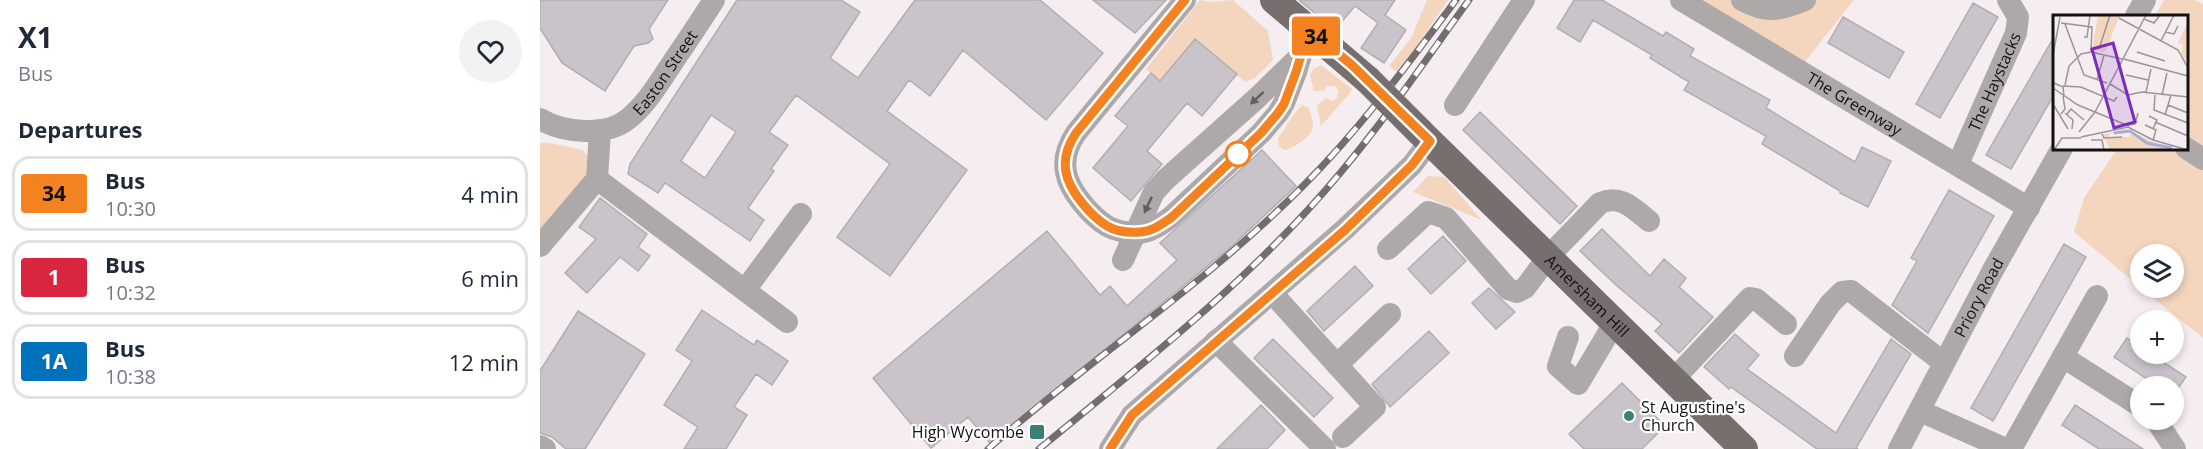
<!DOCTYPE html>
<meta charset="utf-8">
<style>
body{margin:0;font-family:"Open Sans",sans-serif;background:#f2f2f3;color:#1f2937;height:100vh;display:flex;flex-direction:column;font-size:22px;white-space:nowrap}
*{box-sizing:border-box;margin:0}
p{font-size:20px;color:#747a83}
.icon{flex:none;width:33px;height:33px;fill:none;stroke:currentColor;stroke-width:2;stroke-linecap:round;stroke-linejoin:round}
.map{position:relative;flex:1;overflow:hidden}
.side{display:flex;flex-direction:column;background:#fff;width:540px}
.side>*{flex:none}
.badge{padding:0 12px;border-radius:4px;font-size:21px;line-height:39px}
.fabs{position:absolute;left:1590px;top:244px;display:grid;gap:12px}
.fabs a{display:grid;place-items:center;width:54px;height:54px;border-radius:50%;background:#fff;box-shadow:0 3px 9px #0003;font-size:30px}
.map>.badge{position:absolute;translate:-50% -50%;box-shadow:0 0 0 3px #fff}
h2{padding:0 18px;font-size:22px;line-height:54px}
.round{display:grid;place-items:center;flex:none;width:63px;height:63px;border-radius:32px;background:#f2f2f3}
.summary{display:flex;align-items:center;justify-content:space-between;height:102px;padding:0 18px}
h1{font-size:28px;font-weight:700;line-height:45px}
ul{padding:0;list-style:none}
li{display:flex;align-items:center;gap:18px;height:75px;margin:0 12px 9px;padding:0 6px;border:3px solid #e0e1e3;border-radius:18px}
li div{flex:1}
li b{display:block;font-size:22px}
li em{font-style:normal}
li .badge{min-width:66px;font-weight:700;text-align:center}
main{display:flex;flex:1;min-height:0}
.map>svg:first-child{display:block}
.green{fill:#f4d5bd}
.building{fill:#c9c4ca;stroke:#b2adb4;stroke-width:1.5;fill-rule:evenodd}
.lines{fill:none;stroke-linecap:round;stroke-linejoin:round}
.minor{stroke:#ada9a9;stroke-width:22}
.major{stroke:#766f6e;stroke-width:28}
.rail-casing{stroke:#726d6f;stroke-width:7}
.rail{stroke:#fff;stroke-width:4.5;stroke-dasharray:14;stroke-linecap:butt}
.major-bridge{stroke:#766f6e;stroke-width:28}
.oneway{fill:#605d5e}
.line-casing{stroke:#fff;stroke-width:14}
.line{stroke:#f58220;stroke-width:9}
.stop-dot{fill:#fff;stroke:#f58220;stroke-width:3}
.poi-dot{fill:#3b8076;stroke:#fff;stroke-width:2}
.labels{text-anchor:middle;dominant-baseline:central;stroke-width:4.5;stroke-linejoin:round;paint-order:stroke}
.street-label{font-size:16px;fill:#141112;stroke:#fff}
.poi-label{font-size:16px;fill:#141112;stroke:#fff;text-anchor:start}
.inset-river{fill:none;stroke:#ababd6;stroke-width:3}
.inset-road{fill:none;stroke:#9b9597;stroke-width:1.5}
.view{fill:#7b2cbf;fill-opacity:0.15;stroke:#7b2cbf;stroke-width:3}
.inset-edge{fill:none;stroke:#141112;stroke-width:3}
</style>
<main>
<section class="side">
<div class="summary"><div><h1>X1</h1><p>Bus</p></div><a class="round"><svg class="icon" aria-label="heart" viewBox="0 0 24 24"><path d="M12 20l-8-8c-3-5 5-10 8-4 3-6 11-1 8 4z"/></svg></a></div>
<h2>Departures</h2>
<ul>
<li><span class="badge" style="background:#f58220;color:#111">34</span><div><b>Bus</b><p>10:30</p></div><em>4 min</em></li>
<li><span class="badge" style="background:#d7263d;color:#fff">1</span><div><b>Bus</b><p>10:32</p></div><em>6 min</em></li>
<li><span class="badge" style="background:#0072bc;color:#fff">1A</span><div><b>Bus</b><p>10:38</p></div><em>12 min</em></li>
</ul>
</section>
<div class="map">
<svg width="1663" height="449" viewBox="0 0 1663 449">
<rect width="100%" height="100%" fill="#f5edf0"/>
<path class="green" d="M660 0 671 2 693 0 728 31 733 60 715 78 705 82 655 39 620 81 606 69Z
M887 0H908L859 73 849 66 871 38Z
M1151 0H1314L1263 64Z
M1624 0H1655L1663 4V338L1601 288H1634V255H1600V287L1534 232 1544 198 1577 149 1646 148V16H1615Z
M781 65 812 89 810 93 781 126 777 105 786 98 792 101 796 99 799 92 795 86H787L784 91H774L770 75 773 69Z
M763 105 769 108C770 114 774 122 773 128 772 136 751 151 743 150L739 146 738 138C745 130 756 108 763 105Z
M0 143H10L43 150 48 157 51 169 0 234Z
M888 176 904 177 942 220 873 192Z"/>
<path class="building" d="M0 0H128L109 29 113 39 108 43 94 46 65 91 22 63 0 28Z
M197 0H301L320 12 290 58 318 78 375 0H500L563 53 506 120 423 50 390 96 369 80 347 111 427 170 350 276 297 237 350 164 256 95 229 132 248 145 231 169 234 171 208 208 224 220 210 241 125 183 118 193 88 174 90 164ZM171 115 196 132 165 178 141 161Z
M553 0H626L595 33Z
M759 0H855L845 15 866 30 844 63 821 48 838 23 815 6 795 30Z
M1034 0H1062L1123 36 1126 32 1154 49 1150 56 1230 100 1226 108 1315 162 1322 147 1351 161 1328 207 1300 193V191L1222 144 1226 136 1144 90 1149 82 1110 58 1112 55 1053 20 1040 42 1017 28Z
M1433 3 1458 17 1400 118 1376 104Z
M1303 17 1364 52 1349 78 1288 43Z
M1515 35V93L1471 169 1446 155Z
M655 39 697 74 662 116 647 103 607 151 622 164 591 201 553 168 588 126 575 116 611 73 620 81Z
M940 112 1037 206 1020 224 923 130Z
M722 150 756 186 691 247 450 443 428 417 391 448 333 378 507 231 560 295 570 286 587 306 637 260 620 243Z
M1409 190 1454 216 1388 333 1352 305 1377 261 1371 258Z
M60 198 107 234 98 247 110 256 98 271 80 257 47 293 25 273 56 239 39 227Z
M1062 229 1110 276 1124 259 1146 278 1139 287 1173 317 1139 353 1115 331 1122 324 1076 285 1040 251Z
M903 236 926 261 891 294 868 269Z
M1524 244 1546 257 1453 421 1431 408Z
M815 266 833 286 784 331 767 311Z
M949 288 975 312 956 329 932 303Z
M162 310 214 345 217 340 248 361 232 385 216 374 194 407 207 415 186 449H144L158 427 124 405 152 361 136 350Z
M38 311 105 354 45 449H26L12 437 0 433V371Z
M889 331 909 353 850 407 832 384Z
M1195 334 1219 355 1207 369 1296 433 1351 339 1371 354 1316 448 1318 449H1277L1191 387 1189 389 1164 367Z
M1587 338 1600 347V354H1611L1646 377 1639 387H1619L1574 357Z
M733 339 793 398 774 417 714 358Z
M1082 383 1125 426 1102 449H1044L1029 434Z
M721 405 745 430 727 449H677Z
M1535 405 1603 449H1559L1522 425Z"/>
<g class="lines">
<g class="minor">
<path d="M645 0 536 133C528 145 523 157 526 172 529 191 551 216 567 226 576 231 588 233 599 233 611 232 622 224 631 217L721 133 738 113 744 103 756 72 769 29"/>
<path id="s1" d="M1141 0 1489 208"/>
<path d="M1202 0C1228 14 1240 10 1265 0"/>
<path d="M1596 16 1605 0"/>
<path d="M915 105 984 0"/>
<path id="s2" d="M0 119C23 133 66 137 88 119 106 105 118 84 131 65 145 44 160 22 174 0"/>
<path d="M1646 148 1663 159"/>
<path id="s3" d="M1418 164 1476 33 1478 17 1468 0"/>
<path d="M57 179 247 322"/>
<path d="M0 246 57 179 60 130"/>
<path d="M848 249 888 212 906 218 968 289 977 292 985 288 1008 257 1060 203C1081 194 1094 209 1109 221"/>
<path d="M583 260 614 192 625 180 717 98 758 58"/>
<path d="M205 290 261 214"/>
<path d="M733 294 835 407 803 437"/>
<path d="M1028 337 1018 366 1038 384 1075 322"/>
<path d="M676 341 785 449"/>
<path d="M1255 356 1290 304 1302 292 1311 291 1404 363"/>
<path d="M1523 357 1600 406"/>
<path d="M797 365 850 314"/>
<path d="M1133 380 1210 298 1216 299 1246 324"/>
<path d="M1380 411 1466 449"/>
<path d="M1616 420 1635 449"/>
<path d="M0 446 5 449"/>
<path d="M570 449 592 415 805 229 872 165 890 141"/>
<path id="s4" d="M1359 449 1453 270 1522 148"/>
<path d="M1471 449 1557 296"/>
</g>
<g class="major">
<path d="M734 0 828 80"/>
<path id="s5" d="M880 132 1204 449"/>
</g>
<g class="rail-casing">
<path id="rail" d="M448 449C551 358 666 284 763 186 820 129 868 64 916 0
M499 449C605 362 713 278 801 172 847 117 887 58 929 0"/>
</g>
<use href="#rail" class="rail"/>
<path class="major-bridge" d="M828 80 880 132"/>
</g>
<defs><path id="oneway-solid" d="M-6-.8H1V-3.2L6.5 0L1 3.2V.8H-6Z" transform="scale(1.5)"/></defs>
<g class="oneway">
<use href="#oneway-solid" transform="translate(717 98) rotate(137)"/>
<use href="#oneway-solid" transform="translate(608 205) rotate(115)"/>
</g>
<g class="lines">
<g class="line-casing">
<path id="line" d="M570 449 592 415 805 230 872 165 890 141 813 66 769 29 756 72 744 104 738 113 721 133 632 217C622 224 611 232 599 232 588 233 576 231 567 226 551 216 529 191 526 172 523 157 528 145 536 133L645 0"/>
</g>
<use href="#line" class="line"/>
</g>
<circle class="stop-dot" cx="698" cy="154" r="12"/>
<g class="poi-dot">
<circle cx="1089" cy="416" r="6"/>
<rect x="489" y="424" width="16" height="16" rx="3"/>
</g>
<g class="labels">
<g class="street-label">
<text stroke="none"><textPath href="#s2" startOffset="152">Easton Street</textPath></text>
<text stroke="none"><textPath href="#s3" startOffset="90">The Haystacks</textPath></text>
<text stroke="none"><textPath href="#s1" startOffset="202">The Greenway</textPath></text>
<text stroke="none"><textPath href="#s5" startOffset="234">Amersham Hill</textPath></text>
<text stroke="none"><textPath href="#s4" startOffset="171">Priory Road</textPath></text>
</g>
<g class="poi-label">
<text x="1101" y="407">St Augustine's<tspan x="1101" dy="18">Church</tspan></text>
<text x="484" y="432" text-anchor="end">High Wycombe</text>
</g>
</g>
<g transform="translate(1513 15)">
<rect width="135" height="135" fill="#f5edf0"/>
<path d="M45 0H67L52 37 39 36ZM135 7V52L128 38 130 29 125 28ZM72 114 78 115 56 119V122H75L79 117 102 128 98 129 126 135H57L50 120Z" fill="#f4d5bd"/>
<path class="inset-river" d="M61 118 77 116 94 128 119 133"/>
<path class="inset-road" d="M66 3 125 35 135 53M91 4 101 8 107 0M8 8 39 12 38 37M12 9 31 60 54 68M112 17 121 19 125 11M31 22H34L37 0M108 26 121 0M46 34 57 0M84 37 112 46M0 40 7 2M71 44 135 61M73 60 95 65M44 65 51 40M1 68 10 72 11 81M57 69 75 80 89 77 135 82M12 70 16 51 28 39 38 37 69 44M10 71 28 72 61 86 64 82M0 73 25 90 76 111M93 77 98 54M102 80 101 95 135 108M109 80 114 58M0 89 15 114M115 90 135 98M12 98 20 105 19 114M8 99 12 94 10 81M14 99 18 94 31 105M112 100 118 80M96 101 104 105 100 114M102 107 135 121M74 110 82 109 85 98M92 110 103 115 100 125M26 117 42 97 93 0M49 119 51 123 69 122M28 122 75 112 100 125 135 135M38 125H49L51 135M1 135 9 123H28"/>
<path class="view" d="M60 28 82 107 61 113 39 34Z"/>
<rect width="135" height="135" class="inset-edge"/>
</g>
</svg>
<div class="fabs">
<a><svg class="icon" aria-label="layers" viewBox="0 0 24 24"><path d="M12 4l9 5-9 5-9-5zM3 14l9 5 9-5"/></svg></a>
<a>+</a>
<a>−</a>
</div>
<b class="badge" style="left:776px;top:36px;background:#f58220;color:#111">34</b>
</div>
</main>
